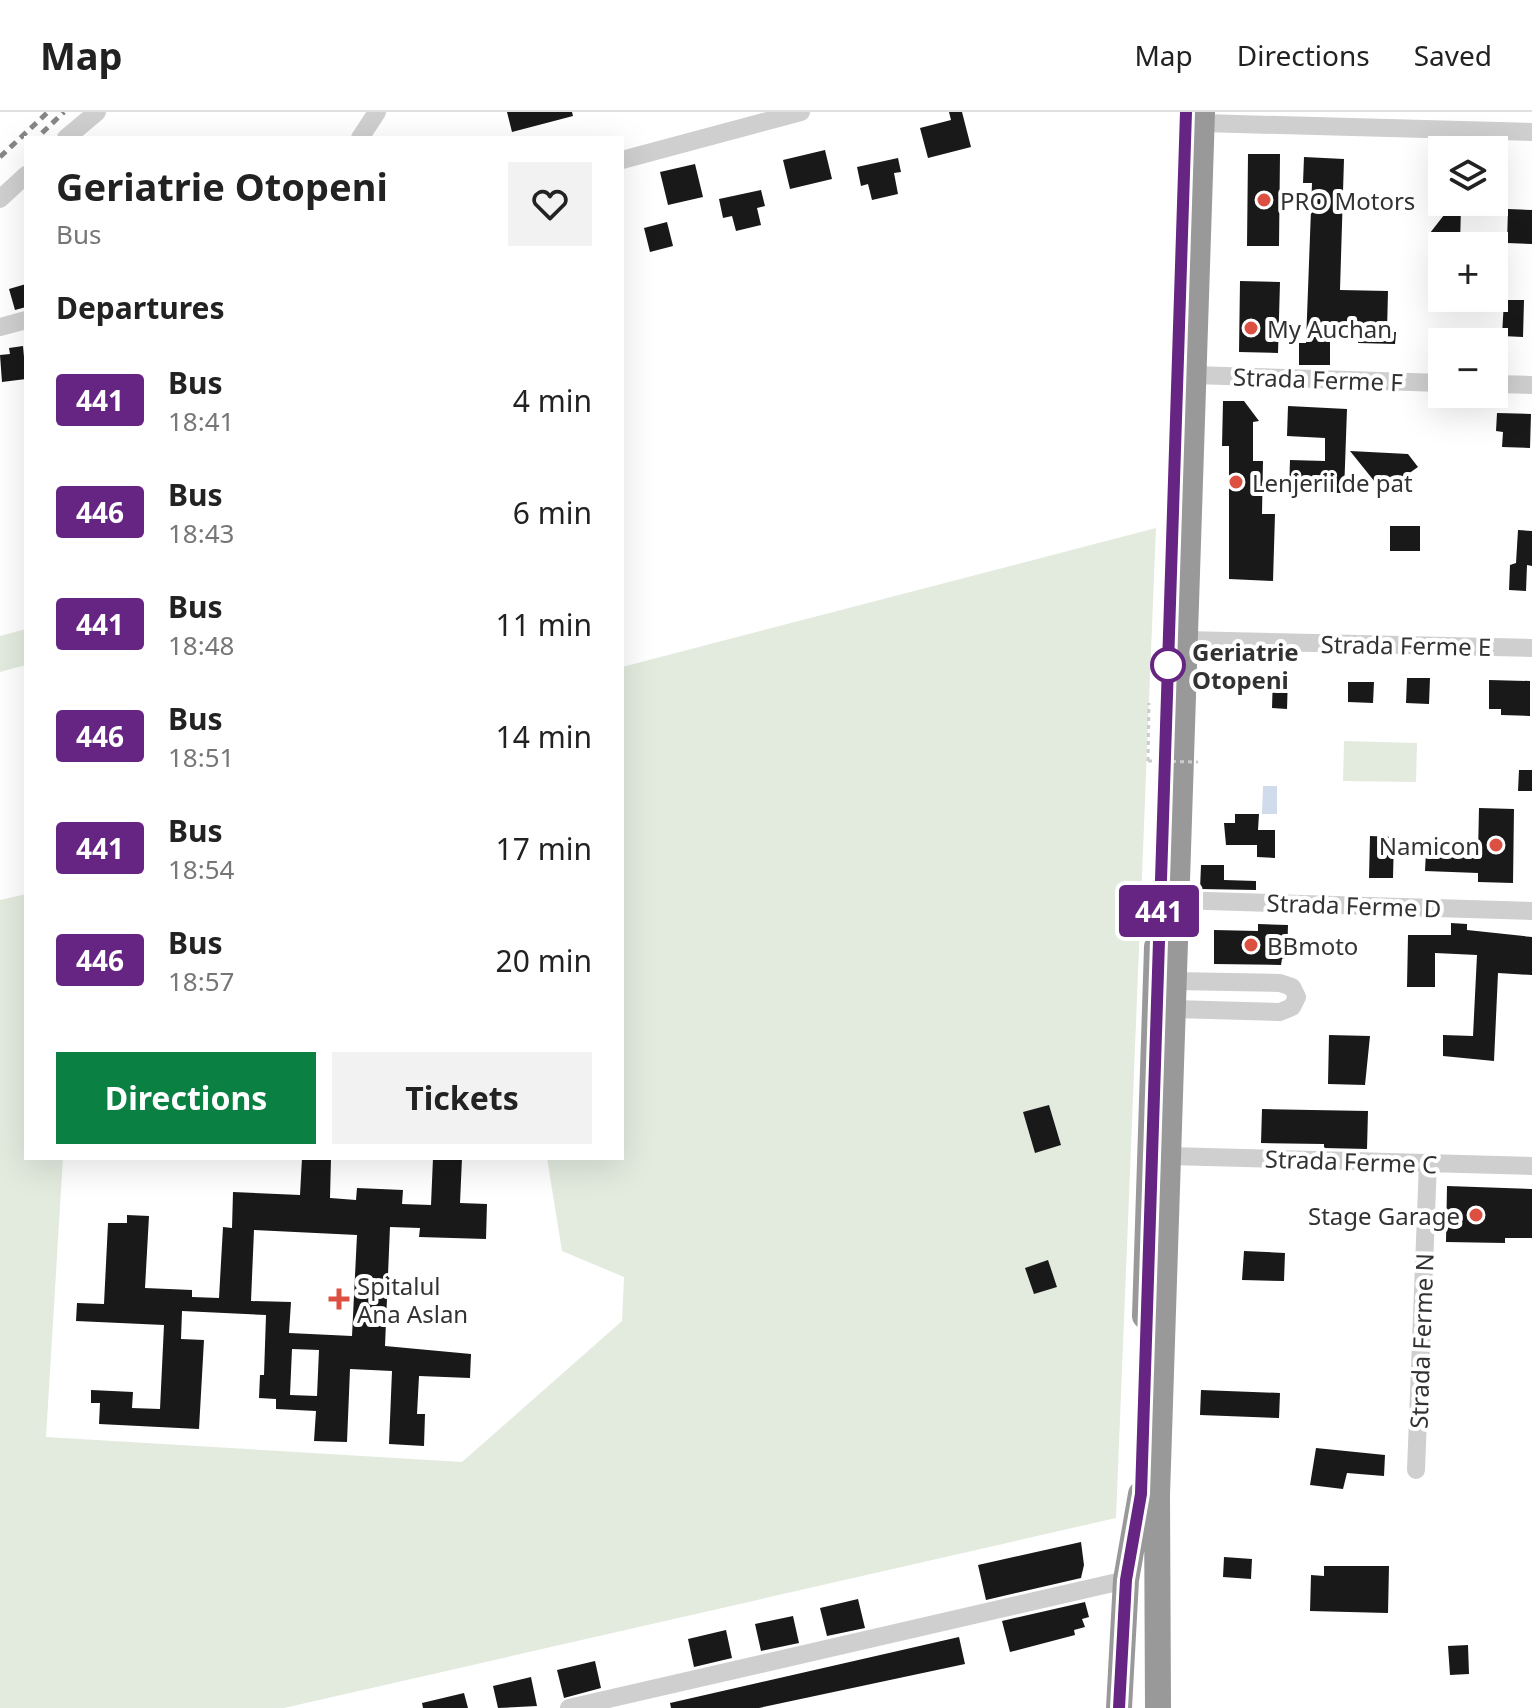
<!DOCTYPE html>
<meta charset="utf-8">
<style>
body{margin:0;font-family:"Noto Sans",sans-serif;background:#f2f2f2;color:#222;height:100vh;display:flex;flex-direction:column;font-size:30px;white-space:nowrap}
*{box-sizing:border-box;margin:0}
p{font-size:26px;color:#767676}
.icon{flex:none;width:44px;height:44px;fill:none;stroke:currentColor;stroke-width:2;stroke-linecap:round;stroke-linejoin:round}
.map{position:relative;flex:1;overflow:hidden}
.panel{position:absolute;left:24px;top:24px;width:600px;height:1024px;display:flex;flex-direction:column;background:#fff;border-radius:0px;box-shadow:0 8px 32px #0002}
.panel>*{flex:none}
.badge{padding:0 16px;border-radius:6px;font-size:28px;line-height:52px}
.buttons{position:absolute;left:1428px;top:24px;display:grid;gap:16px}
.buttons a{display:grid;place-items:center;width:80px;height:80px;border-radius:0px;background:#fff;box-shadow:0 8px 32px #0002;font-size:40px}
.map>.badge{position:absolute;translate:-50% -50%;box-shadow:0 0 0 4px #fff}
h2{padding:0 32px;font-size:30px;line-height:72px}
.round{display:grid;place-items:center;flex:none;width:84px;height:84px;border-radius:0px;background:#f2f2f2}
.overview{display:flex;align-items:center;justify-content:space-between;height:136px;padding:0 32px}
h1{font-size:38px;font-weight:700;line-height:60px}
.action{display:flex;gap:16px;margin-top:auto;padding:16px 32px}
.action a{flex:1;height:92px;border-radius:0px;background:#0b8043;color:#fff;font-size:32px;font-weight:700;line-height:92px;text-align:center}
.action a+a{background:#f2f2f2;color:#222}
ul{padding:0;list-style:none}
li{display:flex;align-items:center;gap:24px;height:112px;padding:0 32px}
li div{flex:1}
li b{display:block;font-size:30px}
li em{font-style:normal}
li .badge{min-width:88px;font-weight:700;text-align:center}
header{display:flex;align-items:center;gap:48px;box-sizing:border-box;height:112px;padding:0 40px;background:#fff;border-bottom:2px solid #e0e0e0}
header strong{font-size:38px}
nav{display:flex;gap:44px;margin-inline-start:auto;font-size:28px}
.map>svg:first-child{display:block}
.green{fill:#e3ebdf}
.water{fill:#d0dcec}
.building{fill:#191919;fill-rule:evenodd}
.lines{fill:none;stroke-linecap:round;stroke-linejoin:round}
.path{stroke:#ccc;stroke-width:3;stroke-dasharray:4 4;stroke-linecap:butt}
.minor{stroke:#cfcfcf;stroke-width:18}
.highway{stroke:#999;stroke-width:26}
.rail{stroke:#878787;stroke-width:5;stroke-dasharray:8 6;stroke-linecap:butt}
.path-bridge{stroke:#ccc;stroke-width:3;stroke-dasharray:4 4;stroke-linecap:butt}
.line-casing{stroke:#fff;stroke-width:18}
.line{stroke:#662483;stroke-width:12}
.poi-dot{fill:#dc5042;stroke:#fff;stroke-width:3}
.stop-dot{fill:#fff;stroke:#662483;stroke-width:4}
.labels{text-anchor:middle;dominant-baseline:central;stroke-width:8;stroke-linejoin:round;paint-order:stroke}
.poi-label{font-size:24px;fill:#323232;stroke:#fff;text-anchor:start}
.street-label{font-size:24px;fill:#323232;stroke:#fff}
.stop-label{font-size:24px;font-weight:bold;fill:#323232;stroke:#fff;text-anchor:start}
</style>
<header>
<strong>Map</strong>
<nav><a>Map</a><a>Directions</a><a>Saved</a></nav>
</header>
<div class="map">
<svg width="1532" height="1596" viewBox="0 0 1532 1596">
<rect width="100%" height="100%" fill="#fff"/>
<path class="green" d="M1156 416 1116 1406 284 1596H0V788L26 782V1046H63L46 1325 462 1350 622 1209 624 1165 562 1139 547 1046H622V555Z
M26 517V553L0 560V524Z
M1344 629 1417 631 1416 670 1343 669Z"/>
<path class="water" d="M1263 674H1277V702H1262Z"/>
<path class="building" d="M507 0H572L573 4 512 20Z
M949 0H962L971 35 928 46 920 16 951 8Z
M825 38 832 67 790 77 783 48Z
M1248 42H1280L1279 134H1247Z
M1304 45 1344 47 1340 178 1388 179 1387 220H1396L1395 232 1358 231 1359 218 1330 217V253H1299V231H1306L1312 71H1303Z
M898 46 901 60 894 61 898 82 872 88 868 72 861 74 857 55Z
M695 52 703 85 668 93 660 60Z
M761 78 765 94 757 96 761 113 736 119 732 104 723 106 719 87Z
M1461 94 1460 134H1442V148H1430V121L1444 103Z
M1508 97 1532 98V132L1507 131Z
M667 110 673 134 650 140 644 116Z
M1240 169 1280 170 1278 241 1239 240Z
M26 172V195L15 198 9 177Z
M1504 188H1524L1523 225 1502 224Z
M23 234 26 267 2 270 0 243 10 242 9 236Z
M1223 289H1244L1259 309 1253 310V349H1263L1262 402H1275L1273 469 1229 467V334H1222Z
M1288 294 1347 297 1344 381 1289 380 1290 348 1325 349V326L1287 324Z
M1497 301 1531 302 1530 336 1502 335 1503 320 1496 319Z
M1350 339 1408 342 1418 355 1391 374 1385 370 1379 375Z
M1390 414H1420V439H1390Z
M1518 418 1532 419V454L1527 453 1526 479 1509 478 1510 453 1516 451Z
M1273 563 1288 564 1287 597 1272 596Z
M1407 566H1430L1429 592 1406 591Z
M1489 568 1530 569V604L1501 603V597H1489Z
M1348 570H1374L1373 591 1348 590Z
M1519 658H1532V679H1518Z
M1479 696 1514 697 1513 771 1478 770V761L1425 759 1426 739 1478 741Z
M1235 702H1259L1258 718H1275V746L1257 745V733H1226L1224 711H1235Z
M1370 724 1394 725 1393 766H1369Z
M1201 753H1224V768L1256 769V778L1200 777Z
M1451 811 1467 812V818L1532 825V863L1498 861 1494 949 1443 944V923L1473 924 1477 843 1435 841V875H1407L1408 823H1451Z
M1258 812 1288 813 1287 847H1282L1281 853 1214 852V818L1258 819Z
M1329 923 1370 924 1365 973 1328 972Z
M1049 993 1061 1033 1035 1041 1023 1000Z
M1262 997 1368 999 1367 1037 1324 1036V1032L1261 1031Z
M302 1046H331L330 1086 356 1088 357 1076 403 1078 402 1092 431 1093 433 1046H462L460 1091 487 1092 486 1127 419 1125 420 1116 390 1115 385 1234 471 1242 470 1266 419 1264 417 1302H425L424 1334 389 1332 392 1259 350 1257 347 1330 314 1329 316 1299 276 1297V1287L259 1286 260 1263H264L266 1203 182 1199 181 1227 204 1228 199 1317 99 1312 100 1291H91V1278L133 1280 132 1296 160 1297 164 1213 76 1209 77 1191 104 1192 108 1111H127V1103L149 1104 145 1176 192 1178V1185L219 1186 223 1115 232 1116 233 1080 300 1083ZM254 1118 357 1123 352 1224 289 1221 291 1190 251 1189ZM292 1237 319 1238 317 1284 290 1283Z
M1447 1074 1532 1077V1126H1505V1131L1446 1130Z
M1244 1139 1285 1141 1284 1169 1242 1168Z
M1048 1148 1057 1175 1034 1182 1025 1156Z
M1201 1278 1280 1281 1279 1306 1200 1303Z
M1316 1336 1385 1343 1384 1364 1347 1361 1343 1377 1310 1373Z
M1081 1430 1084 1453 1081 1466 986 1488 978 1453Z
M1224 1445 1252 1447 1251 1467 1223 1465Z
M1324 1454H1389L1388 1501 1310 1499 1311 1463 1324 1464Z
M858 1487 865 1516 827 1524 820 1496Z
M1085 1490 1089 1505 1082 1507 1085 1515 1074 1518 1075 1523 1010 1540 1002 1509Z
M793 1504 799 1531 761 1539 755 1512Z
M726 1518 732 1546 694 1555 688 1527Z
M959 1525 965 1552 759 1596H671L670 1591Z
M1468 1533 1469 1562 1450 1563 1448 1534Z
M595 1549 601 1576 564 1586 557 1558Z
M531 1565 537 1594 498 1596 493 1574Z
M464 1581 468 1596H423L422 1591Z"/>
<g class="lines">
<path class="path" d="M1148 649 1149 591"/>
<path class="minor" d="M1202 11 1532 20
M66 26 97 0
M360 26 377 0
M622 48 801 0
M0 87 26 63
M0 215 26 208
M1194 263 1442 271
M1494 272 1532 273
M1185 528 1532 536
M1176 788 1532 799
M1174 897 1280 900 1292 895 1297 885 1292 875 1280 871 1174 869
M1169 1044 1532 1054
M1416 1358 1428 1051
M569 1596 1126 1468"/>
<path class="highway" d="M1145 1204 1157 835
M1119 1596 1126 1468 1141 1382
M1158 1596 1157 1383 1202 0"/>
<path class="rail" d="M42 21 64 0
M0 45 48 0"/>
<path class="path-bridge" d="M1148 649 1198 650"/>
</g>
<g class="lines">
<g class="line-casing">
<path id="line" d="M1119 1596 1126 1468 1141 1382 1186 0"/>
</g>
<use href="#line" class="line"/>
</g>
<g class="poi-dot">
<circle cx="1264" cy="88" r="8"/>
<circle cx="1251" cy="216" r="8"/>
<circle cx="1236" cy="370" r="8"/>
<circle cx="1496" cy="733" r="8"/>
<circle cx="1251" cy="833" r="8"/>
<circle cx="1476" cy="1103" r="8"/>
<path d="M335 1175h8v8h8v8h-8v8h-8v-8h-8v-8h8z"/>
</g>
<circle class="stop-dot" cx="1168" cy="553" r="16"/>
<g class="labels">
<g class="poi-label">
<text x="1280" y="88">PRO Motors</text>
<text x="1267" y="216">My Auchan</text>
<text x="1252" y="370">Lenjerii de pat</text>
<text x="1480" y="733" text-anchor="end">Namicon</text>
<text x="1267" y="833">BBmoto</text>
<text x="1460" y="1103" text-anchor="end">Stage Garage</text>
<text x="357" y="1173">Spitalul<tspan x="357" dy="28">Ana Aslan</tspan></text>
</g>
<g class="street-label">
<text transform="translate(1318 267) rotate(2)">Strada Ferme F</text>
<text transform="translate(1406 533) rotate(1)">Strada Ferme E</text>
<text transform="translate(1354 793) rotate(2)">Strada Ferme D</text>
<text transform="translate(1351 1049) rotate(2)">Strada Ferme C</text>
<text transform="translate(1421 1229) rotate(-88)">Strada Ferme N</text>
</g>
<g class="stop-label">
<text x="1192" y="539">Geriatrie<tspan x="1192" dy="28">Otopeni</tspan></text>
</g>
</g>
</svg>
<div class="buttons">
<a><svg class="icon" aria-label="layers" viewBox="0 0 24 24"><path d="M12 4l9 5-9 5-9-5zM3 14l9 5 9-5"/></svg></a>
<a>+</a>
<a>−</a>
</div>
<b class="badge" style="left:1159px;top:799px;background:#662483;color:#fff">441</b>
<section class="panel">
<div class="overview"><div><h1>Geriatrie Otopeni</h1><p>Bus</p></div><a class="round"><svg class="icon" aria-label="heart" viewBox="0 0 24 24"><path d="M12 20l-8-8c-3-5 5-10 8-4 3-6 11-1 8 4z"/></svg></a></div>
<h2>Departures</h2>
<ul>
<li><span class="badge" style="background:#662483;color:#fff">441</span><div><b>Bus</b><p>18:41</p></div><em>4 min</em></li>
<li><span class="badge" style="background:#662483;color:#fff">446</span><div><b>Bus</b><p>18:43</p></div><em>6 min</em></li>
<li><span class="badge" style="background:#662483;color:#fff">441</span><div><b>Bus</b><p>18:48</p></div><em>11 min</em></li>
<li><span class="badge" style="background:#662483;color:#fff">446</span><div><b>Bus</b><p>18:51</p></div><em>14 min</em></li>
<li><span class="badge" style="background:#662483;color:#fff">441</span><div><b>Bus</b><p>18:54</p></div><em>17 min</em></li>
<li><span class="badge" style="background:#662483;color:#fff">446</span><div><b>Bus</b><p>18:57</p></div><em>20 min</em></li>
</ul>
<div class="action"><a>Directions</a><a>Tickets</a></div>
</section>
</div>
